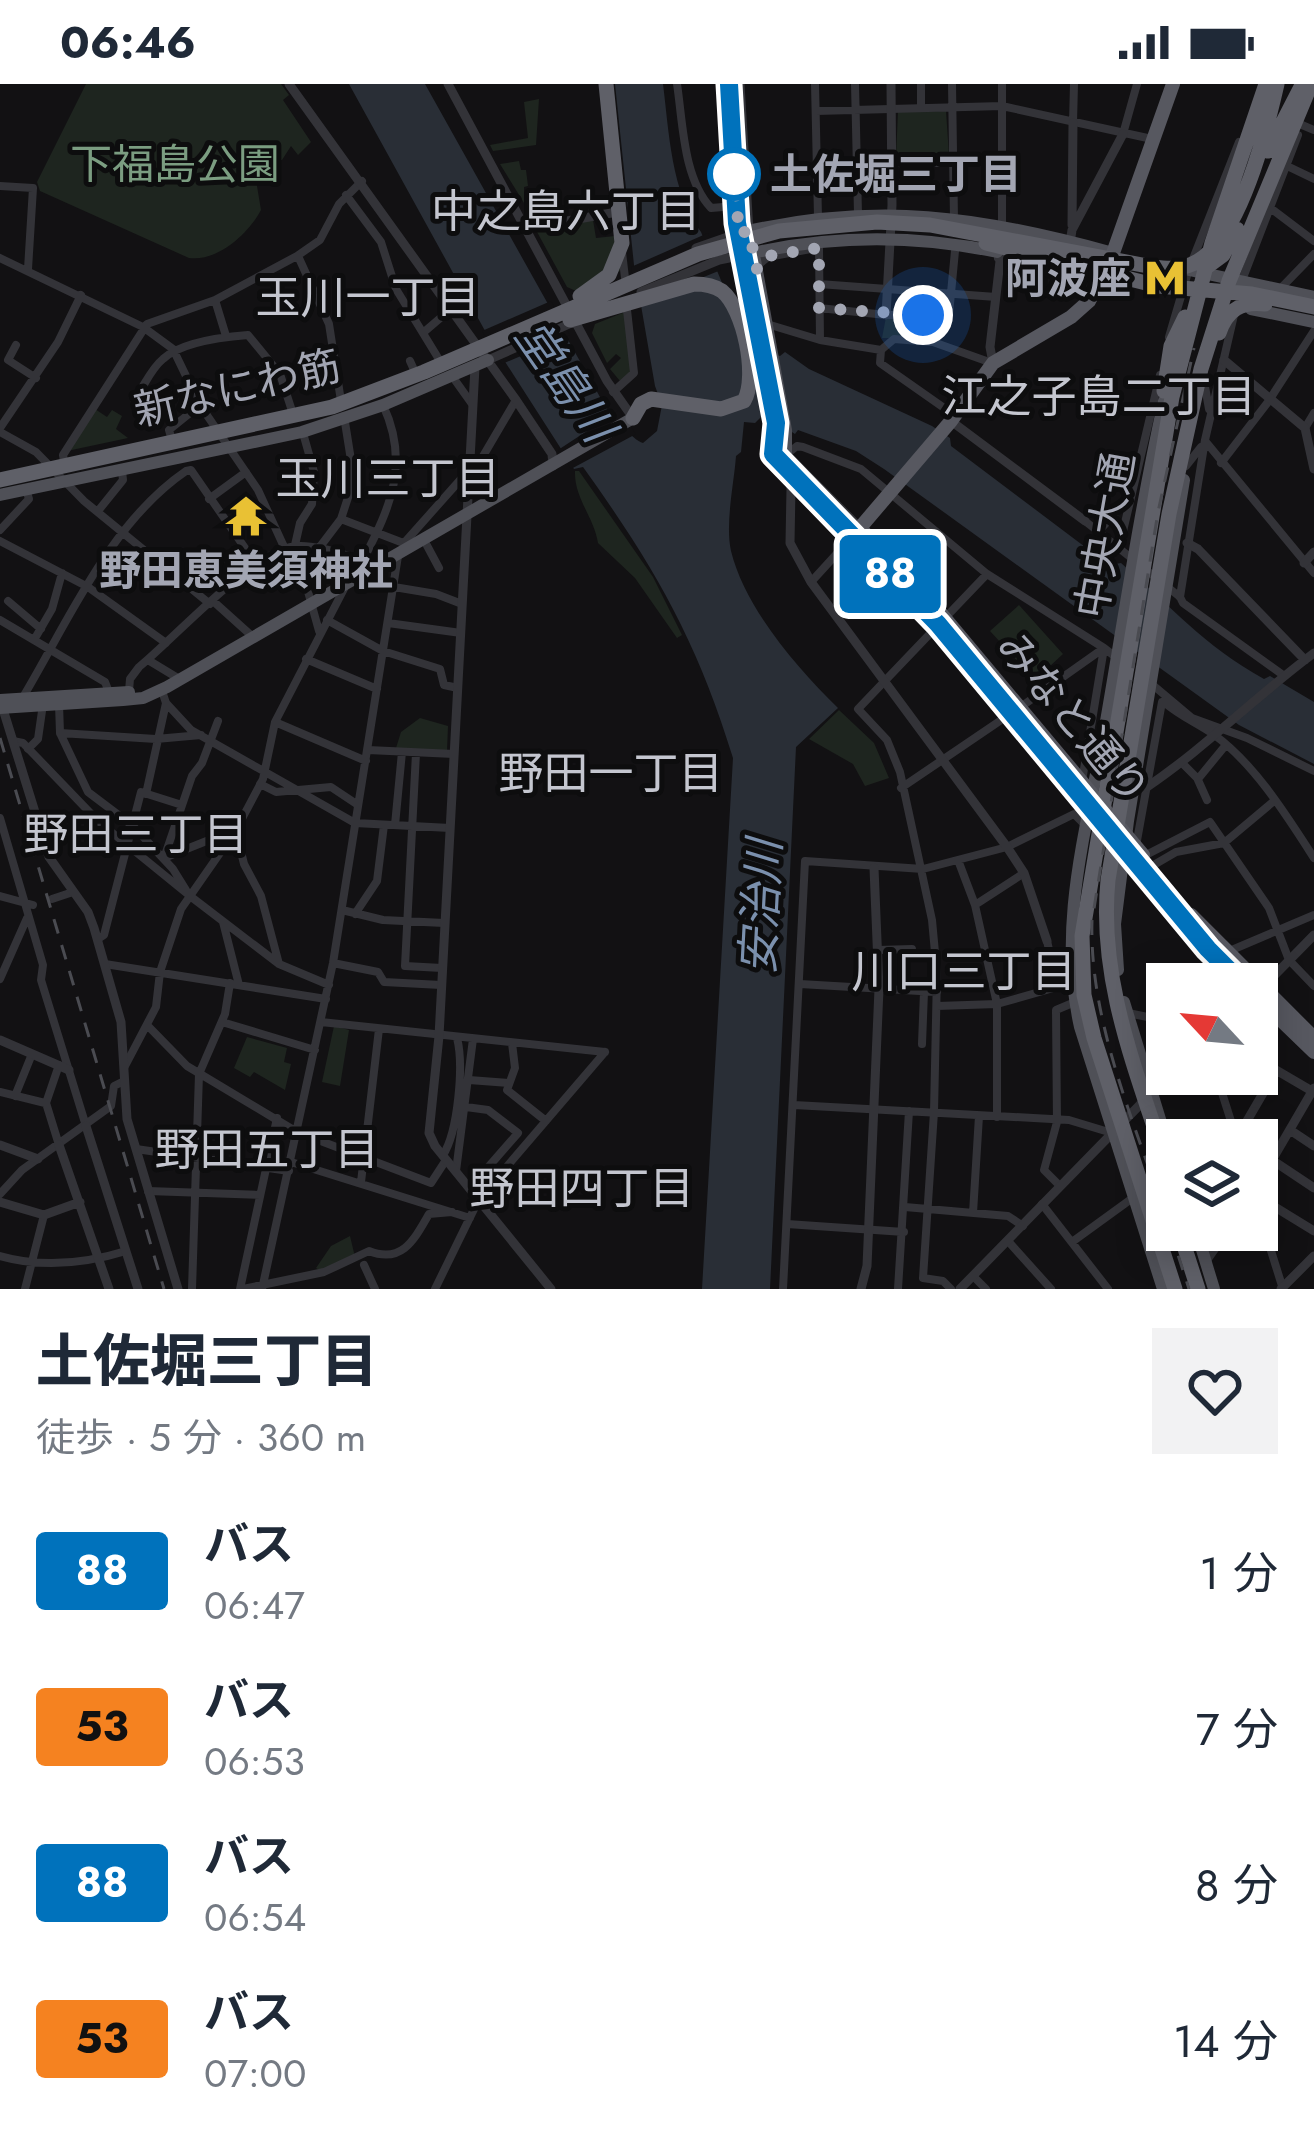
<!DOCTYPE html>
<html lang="ja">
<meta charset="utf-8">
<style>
body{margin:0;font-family:Jost,"Noto Sans JP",sans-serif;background:#f2f2f3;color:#1f2937;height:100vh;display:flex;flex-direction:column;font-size:45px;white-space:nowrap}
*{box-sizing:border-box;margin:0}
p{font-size:39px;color:#747a83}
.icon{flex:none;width:66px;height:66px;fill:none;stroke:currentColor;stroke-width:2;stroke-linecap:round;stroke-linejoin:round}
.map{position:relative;height:1205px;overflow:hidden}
.drawer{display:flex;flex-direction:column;background:#fff;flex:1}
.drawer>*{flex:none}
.badge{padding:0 24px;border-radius:9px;font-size:42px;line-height:78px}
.needle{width:78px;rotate:296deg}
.tools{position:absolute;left:1146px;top:879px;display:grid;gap:24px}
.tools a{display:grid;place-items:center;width:132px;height:132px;border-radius:0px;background:#fff;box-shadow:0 6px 30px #0003;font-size:60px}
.you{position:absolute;width:60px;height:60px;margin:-30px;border:9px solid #fff;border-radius:50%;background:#1a73e8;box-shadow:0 0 0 18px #1a73e833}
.map>.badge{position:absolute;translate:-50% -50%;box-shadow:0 0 0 6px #fff}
.round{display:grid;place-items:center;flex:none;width:126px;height:126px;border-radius:0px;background:#f2f2f3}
.overview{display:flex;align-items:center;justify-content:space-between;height:204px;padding:0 36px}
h1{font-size:57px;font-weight:800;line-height:90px}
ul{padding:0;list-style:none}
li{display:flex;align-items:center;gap:36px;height:156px;padding:0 36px}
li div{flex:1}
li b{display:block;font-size:45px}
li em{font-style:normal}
li .badge{min-width:132px;font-weight:700;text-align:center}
.status{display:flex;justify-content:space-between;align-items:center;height:84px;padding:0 60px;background:#fff;direction:ltr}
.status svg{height:33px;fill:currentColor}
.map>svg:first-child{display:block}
.green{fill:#1e251f}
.water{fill:#292e36}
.pier{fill:#121113}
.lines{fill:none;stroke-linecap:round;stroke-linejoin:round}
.minor{stroke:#333338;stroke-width:8}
.tertiary{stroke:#333338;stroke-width:9}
.primary{stroke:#4f5057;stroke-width:12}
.trunk{stroke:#575860;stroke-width:14}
.motorway{stroke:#5f6068;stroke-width:15}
.rail{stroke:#4a4b51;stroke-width:3;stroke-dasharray:15 12;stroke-linecap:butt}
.line-casing{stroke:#fff;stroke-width:27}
.line{stroke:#0072bc;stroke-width:18}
.walk{stroke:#a3a6b3;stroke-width:12;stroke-dasharray:0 21.6}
.stop-dot{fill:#fff;stroke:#0072bc;stroke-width:6}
.labels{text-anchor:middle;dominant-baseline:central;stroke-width:10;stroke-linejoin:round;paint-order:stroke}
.park-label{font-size:42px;fill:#7b9d81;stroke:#0d0d0e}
.stop-label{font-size:42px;font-weight:bold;fill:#a3a6b3;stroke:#0d0d0e;text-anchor:start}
.poi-label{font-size:42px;font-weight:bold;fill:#a3a6b3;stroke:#0d0d0e;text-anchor:end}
.street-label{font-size:42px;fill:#a3a6b3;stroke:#0d0d0e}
.neighbourhood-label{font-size:45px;fill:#c4c6cf;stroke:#0d0d0e}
.water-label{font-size:45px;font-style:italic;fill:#7b90ad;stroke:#0d0d0e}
</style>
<div class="status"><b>06:46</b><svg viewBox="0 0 49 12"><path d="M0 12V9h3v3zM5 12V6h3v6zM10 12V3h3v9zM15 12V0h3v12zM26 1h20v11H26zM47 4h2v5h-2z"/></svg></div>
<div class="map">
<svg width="1314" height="1205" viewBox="0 0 1314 1205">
<rect width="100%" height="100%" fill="#121113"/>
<path class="green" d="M86 0H281L289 11 283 16 311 58 298 71 291 62 282 76 257 83 255 90 261 126C249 149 218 178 189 174L40 107 37 98Z
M539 15 536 61 493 67 490 61 528 54 524 18Z
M946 27 949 71 946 74 896 72 898 28Z
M519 77 521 86H526L528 102 524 103V119L500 80Z
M593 136 596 154 615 152 620 187 576 207 567 203 536 146Z
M625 228 632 288 620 297 610 285 621 274 616 270 607 279 592 249 595 240Z
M886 233H928L927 254H882Z
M95 325 107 333 112 326 122 332 116 345 128 354 67 367Z
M575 387H579L653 493 682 551 677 554 635 494 598 459C594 433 574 414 575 387Z
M1019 521 1063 570 1035 596 990 547Z
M839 626 874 659 889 694 865 702 853 680 809 655Z
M420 634 448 642 447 667 396 664 401 648Z
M334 942 349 946 340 1002 322 998Z
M247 953 287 964 284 978 291 980 285 1006 254 988 250 993 234 984Z
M350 1152 355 1173 321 1187 316 1184 331 1162Z"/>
<path class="water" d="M349 0H425L605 322C611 329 633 357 643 359L657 347 662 321 655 302 634 181 615 0H663C669 47 671 109 701 148L749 264 780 272 785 268 809 285 932 342 950 354 951 362 1109 481 1121 479C1172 523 1203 561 1264 595L1270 592 1314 618V680L1239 641 884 385 856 367 798 346 795 350 764 330 755 339 744 338 741 368 736 372C734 400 725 439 731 467 745 524 797 584 838 624L796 663 770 1205H702L733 674C697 556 654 482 583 383L574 385 484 245Z"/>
<path class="pier" d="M708 149 721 186 637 220 631 183Z
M551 217 570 251 502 280 482 247Z
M619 326 636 350 571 385 558 366Z"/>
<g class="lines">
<path class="minor" d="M677 0C683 39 683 94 711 124L735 122
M815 0 818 133
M855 0 858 130
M952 0 954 135
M921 24V0
M816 27 1002 22 1152 55
M1073 39 1074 0
M1302 41 1314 46
M1123 50 1137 0
M892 79H953
M1285 81 1314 95
M0 102 33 104 28 185
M346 111 381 158 396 205 440 277
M1269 123 1314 157
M1002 142V0
M819 164 820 256
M622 168 625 194
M298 172 329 240 341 317
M0 174 143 243 173 265 200 321 258 406 285 465
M998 174 1100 194
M758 181 768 173 816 164
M1241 199 1298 51
M819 200 996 213
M1280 205 1314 170
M215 216 226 252
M819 224 886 231 949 230 955 167
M767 240 820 256 881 266
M424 248 452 224
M1169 253 1189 185 1239 58
M16 261 8 276 36 294
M881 266 894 255 933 258 992 279
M881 266 880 279 947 326 951 337
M410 277 415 288
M452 292 472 320
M1204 297 1209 325
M140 307C147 296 153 283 163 275 181 258 223 253 248 251L280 290 293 330
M613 308 634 289 626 217
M0 344 58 258 81 211
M1305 344 1314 329
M0 348 36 368 84 417 210 520
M303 349 314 388 312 420 300 439 295 461 319 547
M172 356 169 346 200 321
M1206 358 1314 489
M787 370 797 362 803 363 861 385 987 490 1104 564 1022 622
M64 377 63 371 147 240 215 216 297 172 320 156 339 120 362 97
M1221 379 1268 318 1314 247
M1186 382 1201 363
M209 415 246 388
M98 427 123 396 122 387
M341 435 406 460
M1085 437 1180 513 1183 519 1283 591
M0 446 29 415 26 405
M1099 447 1130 412
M424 456 439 484
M0 457 88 503 166 559
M405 458 461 395 469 396 516 316
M319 464 341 435 354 395 344 332
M1119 464 1160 291
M363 476C391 422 410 379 383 321
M811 498 853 452
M394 503 436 510 462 520
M1180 513 1205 356 1234 231
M8 517 41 545
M213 517 253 553
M0 536 105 598 109 608
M327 536 383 567 440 585 444 601 458 604
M388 539 461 549
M34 556 52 525 62 489
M306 575 377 605
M148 576 181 596
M1148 597 1192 634 1247 654 1314 687
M129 607 130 595 139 583C174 555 256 463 298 462 319 461 343 471 363 476L369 486
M162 607 166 619 191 646 355 739 450 744
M1165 612V619C1180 632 1197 639 1213 650 1254 679 1287 732 1314 774
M23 613C69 536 110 439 186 387L191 386 256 480
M59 620 60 649 88 708 133 742 173 785 186 806
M275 638 366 677
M60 649 156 655 201 651
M13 657 23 659 99 738 190 812 279 880 329 901
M28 665 38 655 43 620
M368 666 454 670
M416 669 405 882 442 884
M1183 680 1198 695 1225 662
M1198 696 1207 716
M1082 697 1104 564 1117 574
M260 700 276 708 331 703 358 721
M901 704 1013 628
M146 710 166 619
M0 734 43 881 41 896 86 1042
M395 741 402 668
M236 747 244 780 261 812 279 880
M1136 762 1162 618
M1144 772 1210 738 1269 824 1289 876 1314 902
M164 774 192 692 202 679 218 637
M164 774 234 746
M958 776 975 821 997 920V1033
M1152 782 1176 768 1224 759 1274 717
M0 812 33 821
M52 815 73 808
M975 821 1024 789
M342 826 383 836 444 839
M355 830 377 797 384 741
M223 838 239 901
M98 855 104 851 141 708 182 721
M1047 857 1051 874 1070 885
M878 866 912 865
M1227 868 1314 831
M333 879 378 888 384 898 441 901
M105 880 326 915
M904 883V906
M0 895 27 834
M800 900 937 908
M937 922 997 920 1071 899
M1128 929 1167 937
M222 938 315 966
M321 938 605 968
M148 942 187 982 297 1048 431 1099 446 1076
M512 959 515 984 507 1006 546 1037
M922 960 924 908
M124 984 156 923 160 888 181 825 236 746 263 695 275 638 345 503
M1216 990 1237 1056
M469 996 509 999
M0 1008 45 1019
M15 1012 32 970
M794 1021 1069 1036 1112 1049
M466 1023 488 1026 518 1049 470 1104
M59 1061 46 1019 59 981
M136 1065 289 1087
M443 1071C458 1048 464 981 457 954
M291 1078 470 1134
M456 1087 473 955
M361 1098 379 945
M1060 1102 1044 1086 1057 1038 1056 926 1075 918
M148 1107 260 1111
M0 1110 22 1086 111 1022 114 1002 124 997
M1042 1120 1108 1205
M1257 1122 1283 1205
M905 1123 1008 1132 1023 1142
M973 1129 979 1032
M787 1140 904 1148
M1008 1157 1051 1205
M1072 1158 1134 1113
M0 1172C42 1184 84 1180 126 1167
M364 1181 375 1205
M973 1192 986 1205
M25 1205 44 1131
M192 1205 199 990 225 930 230 899
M240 1205 277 1034
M243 1205 324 1188 369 1167C402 1180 414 1156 429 1130L452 1128
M262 1205 333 879 398 472
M435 1205 479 1115 605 968
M783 1205 805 777 923 785 1007 763 1074 730 1084 740
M898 1205 909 1027
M951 1205 943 1197 923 1194 934 1028 937 890 932 836 900 688 887 656 858 625 987 490"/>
<path class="tertiary" d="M289 0 516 316 552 370 553 382
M448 0 607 297 633 334
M740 0 749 147
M1072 141 1073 39
M528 144 617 128
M1070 159 1072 146 1123 50
M696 164 739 149 729 0
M641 208 719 176 744 171
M886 231 892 121 891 0
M488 276 576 237
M1224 276 1305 344 1314 385
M993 279 990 263 1002 160
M475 283 439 952 429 1049 435 1062 551 1205
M951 337 1085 437
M786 370 860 444
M786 383 791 404 790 459 811 498 1007 763 1024 789 1047 857
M790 387 853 452
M1187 459 1198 465 1305 576
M1304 479 1314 468
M2 622 49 773 88 828 94 844 121 938 127 1035 178 1205
M1147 703C1206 663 1256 612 1314 569
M1263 903 1314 851
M0 956 69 986
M1257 975 1312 1007
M86 1042 138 1205
M1290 1046 1314 1062
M1230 1056 1237 1054 1276 987
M0 1061 38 1075
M59 1061 109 1205
M1272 1076 1314 1104
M1257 1102 1314 1004
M1257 1112 1314 1147
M0 1118 44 1131 80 1118
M1206 1177 1228 1146
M861 1205 867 1182 879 905 874 784
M960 1205 1170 990
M1281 1205 1314 1172"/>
<path class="primary" d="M753 165 786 346V383
M744 171C828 151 912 150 997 168
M1180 184 1314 213
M1251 225 1314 238
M786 383 773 370 776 339 739 149C877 117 979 132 1113 169
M0 411 302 348 383 321 488 276
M0 616 129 608
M0 624 123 616 143 614 167 603 633 334
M1118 886 1115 840 1128 737 1184 396
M1124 918 1167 1058
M1196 1146 1214 1205
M1163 1205 1080 943C1057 840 1087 745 1105 643 1124 534 1140 425 1164 317"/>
<path class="trunk" d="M1173 0 1113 169 1089 217 1071 233 993 279 951 337 853 452 938 540 1207 865 1243 900
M860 444 914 501
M938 526 1143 771
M1191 831 1314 954
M1257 913 1314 968"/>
<path class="motorway" d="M1268 67 1301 3
M986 159 1158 202 1252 210 1314 223
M1204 185 1223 171 1237 145
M580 212 609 191 622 159 606 0
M570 236 694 200C704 200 713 201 722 207 744 225 758 293 744 317L721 325 651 315 641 320 633 334
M1219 249C1227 226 1241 217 1265 220
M1164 307 1171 262 1185 233
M0 396 332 323 424 288 698 170 779 147 877 138 930 141 1153 183C1169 185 1183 186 1198 177 1241 151 1266 48 1277 0
M1156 1073 1167 1109
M1167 1082C1137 988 1098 897 1108 796L1169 430 1201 285 1229 197 1311 0
M1179 1146 1198 1205
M1175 1205 1094 954 1084 911 1082 852 1172 313 1212 159 1266 0"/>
<path class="rail" d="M0 654 164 1205
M1167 1137C1136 1041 1089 939 1092 837L1158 428 1194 264
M1170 1146 1189 1205"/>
</g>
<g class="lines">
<g class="line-casing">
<path id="line" d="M729 0 737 139 776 339 773 370 938 540 1208 865 1243 900"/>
</g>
<use href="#line" class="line"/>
<path class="walk" d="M734 90 739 149 749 147 757 185 762 175 768 172 819 164V224L923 231"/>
</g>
<defs>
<g id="metro-bare" transform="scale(3.24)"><path d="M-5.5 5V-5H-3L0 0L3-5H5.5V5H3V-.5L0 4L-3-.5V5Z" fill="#e9c134" stroke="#0d0d0e" stroke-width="2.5" paint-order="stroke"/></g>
<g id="temple-bare" transform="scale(3.24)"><path d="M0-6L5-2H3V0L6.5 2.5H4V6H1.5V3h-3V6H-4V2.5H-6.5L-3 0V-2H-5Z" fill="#e9c134" stroke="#0d0d0e" stroke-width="2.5" paint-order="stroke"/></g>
</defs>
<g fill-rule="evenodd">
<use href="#metro-bare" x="1165" y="194"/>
<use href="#temple-bare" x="246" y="432"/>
</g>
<circle class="stop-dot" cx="734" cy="90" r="24"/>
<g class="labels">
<g class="park-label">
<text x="175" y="80">下福島公園</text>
</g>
<g class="stop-label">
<text x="770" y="90">土佐堀三丁目</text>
</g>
<g class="poi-label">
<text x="1131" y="194">阿波座</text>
<text x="246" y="486" text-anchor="middle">野田恵美須神社</text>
</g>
<g class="street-label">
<text transform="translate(237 304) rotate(-13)">新なにわ筋</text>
<text transform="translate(1105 451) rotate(-80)">中央大通</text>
<text transform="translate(1073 634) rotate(50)">みなと通り</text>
</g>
<g class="neighbourhood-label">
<text x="566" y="127">中之島六丁目</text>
<text x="368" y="213">玉川一丁目</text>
<text x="1099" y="312">江之子島二丁目</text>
<text x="388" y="394">玉川三丁目</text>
<text x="611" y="689">野田一丁目</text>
<text x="136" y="750">野田三丁目</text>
<text x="964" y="887">川口三丁目</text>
<text x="267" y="1065">野田五丁目</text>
<text x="582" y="1104">野田四丁目</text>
</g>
<g class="water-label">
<text transform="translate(565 297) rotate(55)">堂島川</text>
<text transform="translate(761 823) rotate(-87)">安治川</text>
</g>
</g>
</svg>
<div class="tools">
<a><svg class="needle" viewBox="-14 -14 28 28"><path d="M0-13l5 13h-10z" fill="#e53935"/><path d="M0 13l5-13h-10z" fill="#747a83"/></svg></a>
<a><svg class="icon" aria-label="layers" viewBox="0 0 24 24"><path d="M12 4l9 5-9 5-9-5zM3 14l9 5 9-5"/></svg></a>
</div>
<div class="you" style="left:923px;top:231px"></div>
<b class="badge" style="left:890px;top:490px;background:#0072bc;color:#fff">88</b>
</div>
<section class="drawer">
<div class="overview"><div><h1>土佐堀三丁目</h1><p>徒歩 · 5 分 · 360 m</p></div><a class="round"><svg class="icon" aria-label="heart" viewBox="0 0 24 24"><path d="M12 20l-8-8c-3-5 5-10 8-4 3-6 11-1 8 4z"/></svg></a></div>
<ul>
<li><span class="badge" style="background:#0072bc;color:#fff">88</span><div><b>バス</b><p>06:47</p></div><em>1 分</em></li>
<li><span class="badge" style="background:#f58220;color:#111">53</span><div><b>バス</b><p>06:53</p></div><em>7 分</em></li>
<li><span class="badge" style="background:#0072bc;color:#fff">88</span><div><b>バス</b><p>06:54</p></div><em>8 分</em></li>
<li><span class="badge" style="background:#f58220;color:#111">53</span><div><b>バス</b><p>07:00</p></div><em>14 分</em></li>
</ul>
</section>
